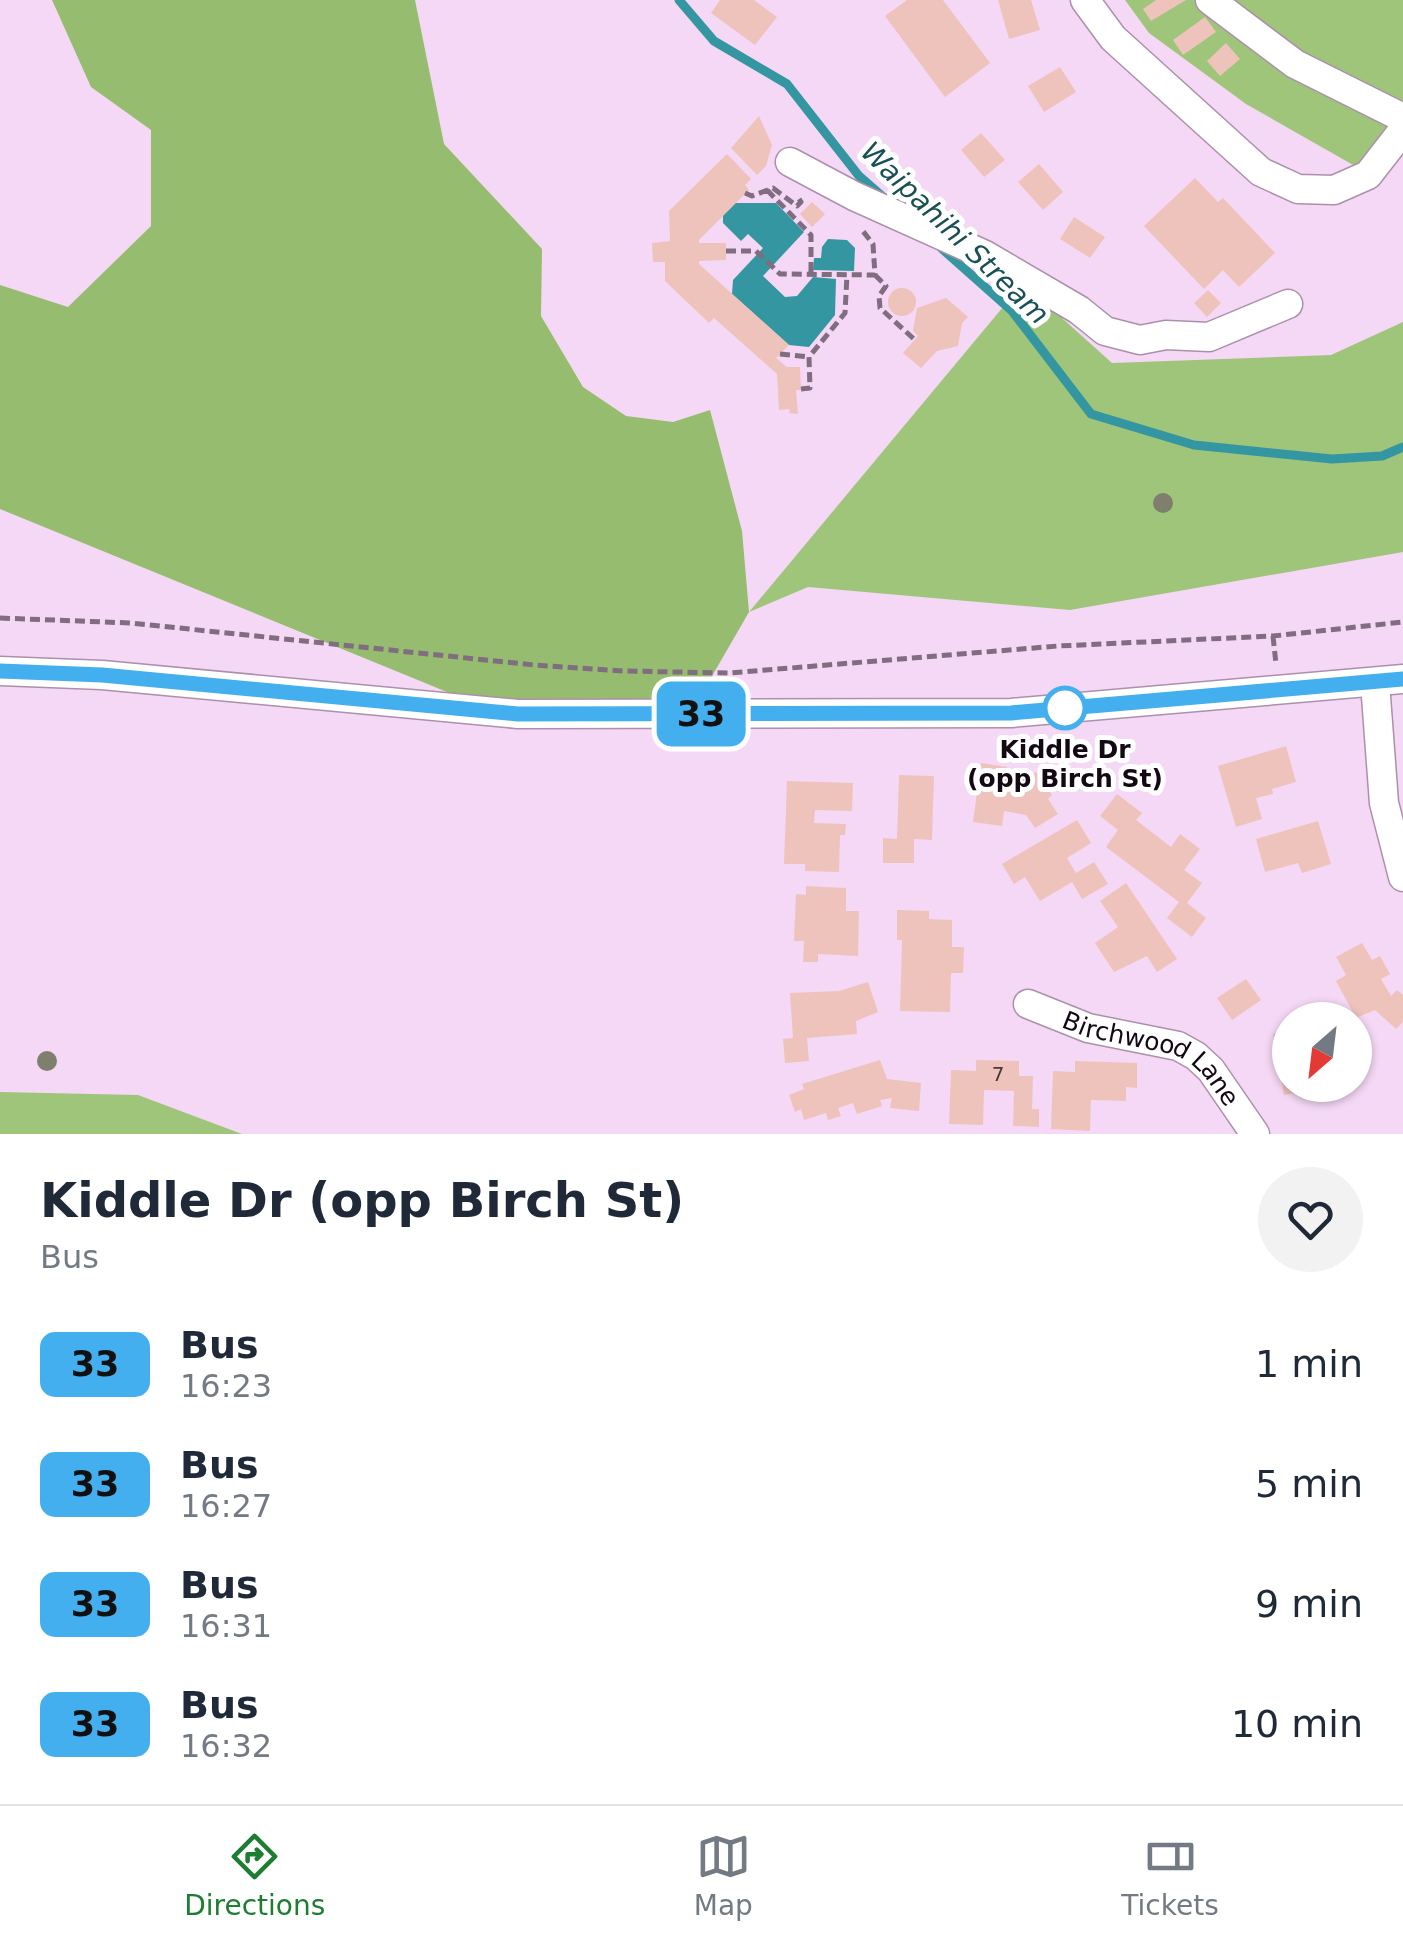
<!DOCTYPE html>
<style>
body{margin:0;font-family:"DejaVu Sans",sans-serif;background:#f2f2f3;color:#1f2937;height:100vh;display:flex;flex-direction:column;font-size:38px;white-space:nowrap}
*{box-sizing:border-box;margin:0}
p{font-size:32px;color:#747a83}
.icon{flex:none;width:55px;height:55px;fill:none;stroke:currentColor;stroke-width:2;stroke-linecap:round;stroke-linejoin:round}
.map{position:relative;height:1134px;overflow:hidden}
.panel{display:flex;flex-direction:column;background:#fff;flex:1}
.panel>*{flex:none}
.badge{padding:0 20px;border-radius:15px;font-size:35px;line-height:65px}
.needle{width:65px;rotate:208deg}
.tools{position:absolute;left:1272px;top:1002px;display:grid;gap:20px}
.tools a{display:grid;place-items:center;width:100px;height:100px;border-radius:50%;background:#fff;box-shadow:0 2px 8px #0004;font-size:50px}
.map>.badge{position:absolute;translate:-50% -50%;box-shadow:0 0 0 5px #fff}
.round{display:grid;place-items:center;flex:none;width:105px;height:105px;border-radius:52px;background:#f2f2f3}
.headline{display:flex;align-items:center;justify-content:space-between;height:170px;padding:0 40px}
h1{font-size:48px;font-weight:800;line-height:75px}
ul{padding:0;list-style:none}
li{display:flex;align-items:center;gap:30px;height:120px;padding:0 40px}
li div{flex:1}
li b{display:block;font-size:38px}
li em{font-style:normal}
li .badge{min-width:110px;font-weight:700;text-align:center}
.menu{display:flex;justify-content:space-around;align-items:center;height:140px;border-top:2px solid #e0e1e3;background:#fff;font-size:28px;color:#747a83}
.menu a{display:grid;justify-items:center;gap:5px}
.menu .active{color:#1d7e31}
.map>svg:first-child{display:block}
.green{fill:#9fc57b}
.forest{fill:#95bc6f}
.water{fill:#3496a0}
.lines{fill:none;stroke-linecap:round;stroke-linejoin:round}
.stream{stroke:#3496a0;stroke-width:9}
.building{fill:#edc3bb}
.minor-casing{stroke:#ac90ab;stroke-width:31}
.path{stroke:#806d80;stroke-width:5;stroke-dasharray:10 5;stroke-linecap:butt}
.minor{stroke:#fff;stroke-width:28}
.tree{fill:#7f7f6e}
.line-casing{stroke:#fff;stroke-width:22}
.line{stroke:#44afee;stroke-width:15}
.stop-dot{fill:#fff;stroke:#44afee;stroke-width:5}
.labels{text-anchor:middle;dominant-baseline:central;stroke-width:10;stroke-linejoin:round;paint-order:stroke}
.number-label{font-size:20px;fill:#4a383d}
.stop-label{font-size:25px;font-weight:bold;fill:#130913;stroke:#fff}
.street-label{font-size:25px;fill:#130913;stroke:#fff}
.water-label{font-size:28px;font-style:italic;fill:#195056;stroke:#fff}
</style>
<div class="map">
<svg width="1403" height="1134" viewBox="0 0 1403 1134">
<rect width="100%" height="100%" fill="#f5d8f5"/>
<path class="green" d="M1125 0H1403V155L1362 170 1246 104 1149 33Z
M1023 283 1112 363 1331 355 1403 322V552L1070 610 808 587 749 612Z
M0 1092 138 1095 242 1134H0Z"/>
<path class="forest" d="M52 0H415L444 144 542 249 541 316 583 387 626 416 673 422 710 410 742 531 749 612 689 716 474 703 0 509V285L68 307 151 226V130L91 87Z"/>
<path class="water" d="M734 203H776L804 232 763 276 785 297 797 296 813 277 836 279 835 315 809 347 789 345 732 294 733 280 763 248 748 234 741 241 723 223V214Z
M828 239 847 240 855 248 854 271 813 270 814 258H821L822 247Z"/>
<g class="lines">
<path class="stream" d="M679 0 714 41 787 84 859 176 883 197
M940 247 1012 311 1091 414 1194 445 1332 459 1382 456 1403 447"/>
</g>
<path class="building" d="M720 0H754L777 17 755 45 711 13Z
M907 0H943L990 63 945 97 885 16Z
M998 0H1031L1040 30 1009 39Z
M1156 0H1186L1151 21 1143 9Z
M1205 17 1216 32 1183 55 1173 40Z
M1226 43 1240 59 1220 76 1207 61Z
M1060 67 1076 92 1044 112 1028 86Z
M759 116 772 145 766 166 757 175 731 148Z
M981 133 1005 160 984 177 961 150Z
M727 154 751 179 745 185 749 190 699 240V243H726V260L699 261V264L789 345 776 358 787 367H800L801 390H796L798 414 789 413 790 409 779 410 777 374 714 318 709 323 665 281V262H653L652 243 670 241 669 211Z
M1039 164 1063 192 1043 210 1018 182Z
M1195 178 1218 202 1223 198 1275 253 1239 287 1223 270 1204 289 1144 226Z
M812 202 825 214 812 227 800 214Z
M1074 217 1105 237 1090 258 1060 239Z
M888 302a14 14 0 1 1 28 0a14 14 0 1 1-28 0Z
M1208 290 1221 303 1207 317 1194 303Z
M946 298 968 317 962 323 958 346 937 351 921 368 903 353 918 336 913 331 917 308Z
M1286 746 1296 782 1272 789 1273 794 1256 798 1262 819 1236 827 1218 766Z
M981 763 1007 767 1006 773 1029 777 1036 772 1052 795 1048 799 1058 814 1035 828 1026 815 1004 811 1002 826 973 822Z
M899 775 934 776 932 840 914 839V863H883V838L897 839Z
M787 781 853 783 852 811 815 810 814 823 846 824 845 835H840L839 872 805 871V864H784Z
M1117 794 1142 813 1136 820 1171 847 1180 834 1200 849 1184 870 1202 883 1187 903 1206 918 1192 937 1167 918 1179 902 1106 847 1118 830 1100 816Z
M1077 820 1091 843 1067 858 1076 873 1094 862 1108 884 1082 899 1072 882 1040 901 1025 877 1014 884 1002 864Z
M1318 821 1331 864 1302 873 1298 863 1265 872 1256 839Z
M1126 883 1177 959 1157 972 1147 956 1114 972 1095 943 1118 927 1100 901Z
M806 886 846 888V911H859L858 956 818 954V962H803L804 941H794L796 894 806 895Z
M897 910 929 911V919L952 920V947H964L963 973H951L950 1012 900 1011 902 940H897Z
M1362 943 1372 960 1380 956 1390 974 1381 979 1391 996 1397 990 1403 995V1022L1396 1029 1375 1010 1356 1018 1336 981 1346 975 1336 957Z
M1246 979 1261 1000 1232 1020 1217 998Z
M868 982 878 1012 856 1021 857 1034 807 1038 809 1061 785 1063 783 1039 793 1038 790 993 839 991Z
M1290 1031V1085L1329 1087 1284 1095 1273 1034Z
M880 1060 887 1079 921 1083 919 1111 890 1108 892 1098 880 1100 882 1106 857 1114 853 1103 838 1108 841 1116 828 1120 826 1113 804 1120 801 1109 795 1112 789 1095 804 1089 802 1084Z
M976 1060 1019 1061V1076H1033L1032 1109H1039V1127L1013 1126 1014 1091 984 1090 983 1125 949 1124 951 1070 976 1071Z
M1075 1061 1137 1063V1088L1126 1087V1101L1091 1100 1090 1131 1051 1129 1053 1071 1075 1072Z"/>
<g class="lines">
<g class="minor-casing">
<g id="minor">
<path d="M1085 0 1113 38 1261 172 1298 189 1334 190 1368 175 1403 130"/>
<path d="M1210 0 1295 64 1403 118"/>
<path d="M790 162 854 196 985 255 1079 310 1105 331 1140 340 1166 335 1209 337 1288 304"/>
<path d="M0 671 102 675 518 714 1011 713 1403 679"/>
<path d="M1375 683 1384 803 1403 877"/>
<path id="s1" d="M1028 1004 1088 1028 1178 1046 1196 1056 1211 1070 1255 1134"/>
</g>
</g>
<path class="path" d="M767 190 811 235V274
M745 193 752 196 773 188 797 206 801 202 799 199
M726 251H756L780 274 875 275 873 244 862 230
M875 275 886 286 879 296 880 308 915 340
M780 354 809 357
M801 389 810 388 809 357 845 313 847 275
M0 618 131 623 534 665 624 671 730 673 1058 646 1273 636 1403 622
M1273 636 1276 664"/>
<use href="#minor" class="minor"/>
</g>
<g class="tree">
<circle cx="1163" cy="503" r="10"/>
<circle cx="47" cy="1061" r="10"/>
</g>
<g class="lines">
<g class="line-casing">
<path id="line" d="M0 671 102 675 518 714 1011 713 1403 679"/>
</g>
<use href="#line" class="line"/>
</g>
<circle class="stop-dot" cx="1065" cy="708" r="20"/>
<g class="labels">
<g class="number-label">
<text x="998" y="1074">7</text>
</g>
<g class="stop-label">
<text x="1065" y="749">Kiddle Dr<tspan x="1065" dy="29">(opp Birch St)</tspan></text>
</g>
<g class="street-label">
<text stroke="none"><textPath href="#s1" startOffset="138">Birchwood Lane</textPath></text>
</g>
<g class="water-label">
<text transform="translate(955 233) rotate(44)">Waipahihi Stream</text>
</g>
</g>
</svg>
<div class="tools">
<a><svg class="needle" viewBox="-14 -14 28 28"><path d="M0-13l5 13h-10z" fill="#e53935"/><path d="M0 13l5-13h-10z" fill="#747a83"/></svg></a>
</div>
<b class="badge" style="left:701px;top:714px;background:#44afee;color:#111">33</b>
</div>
<section class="panel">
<div class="headline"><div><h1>Kiddle Dr (opp Birch St)</h1><p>Bus</p></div><a class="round"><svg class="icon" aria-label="heart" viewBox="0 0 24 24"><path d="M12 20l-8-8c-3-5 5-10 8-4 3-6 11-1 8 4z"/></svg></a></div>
<ul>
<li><span class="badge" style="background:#44afee;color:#111">33</span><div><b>Bus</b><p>16:23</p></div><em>1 min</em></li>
<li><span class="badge" style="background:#44afee;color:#111">33</span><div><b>Bus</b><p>16:27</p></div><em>5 min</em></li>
<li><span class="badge" style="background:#44afee;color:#111">33</span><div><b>Bus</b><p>16:31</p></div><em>9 min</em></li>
<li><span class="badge" style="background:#44afee;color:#111">33</span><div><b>Bus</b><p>16:32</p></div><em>10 min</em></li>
</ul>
</section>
<nav class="menu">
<a class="active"><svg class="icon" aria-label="directions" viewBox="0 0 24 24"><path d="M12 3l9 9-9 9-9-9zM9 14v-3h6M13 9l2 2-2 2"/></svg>Directions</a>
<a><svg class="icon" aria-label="map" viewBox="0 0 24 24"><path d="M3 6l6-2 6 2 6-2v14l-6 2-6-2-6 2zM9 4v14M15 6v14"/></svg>Map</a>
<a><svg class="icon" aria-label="tickets" viewBox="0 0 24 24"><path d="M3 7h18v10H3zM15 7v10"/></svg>Tickets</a>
</nav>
